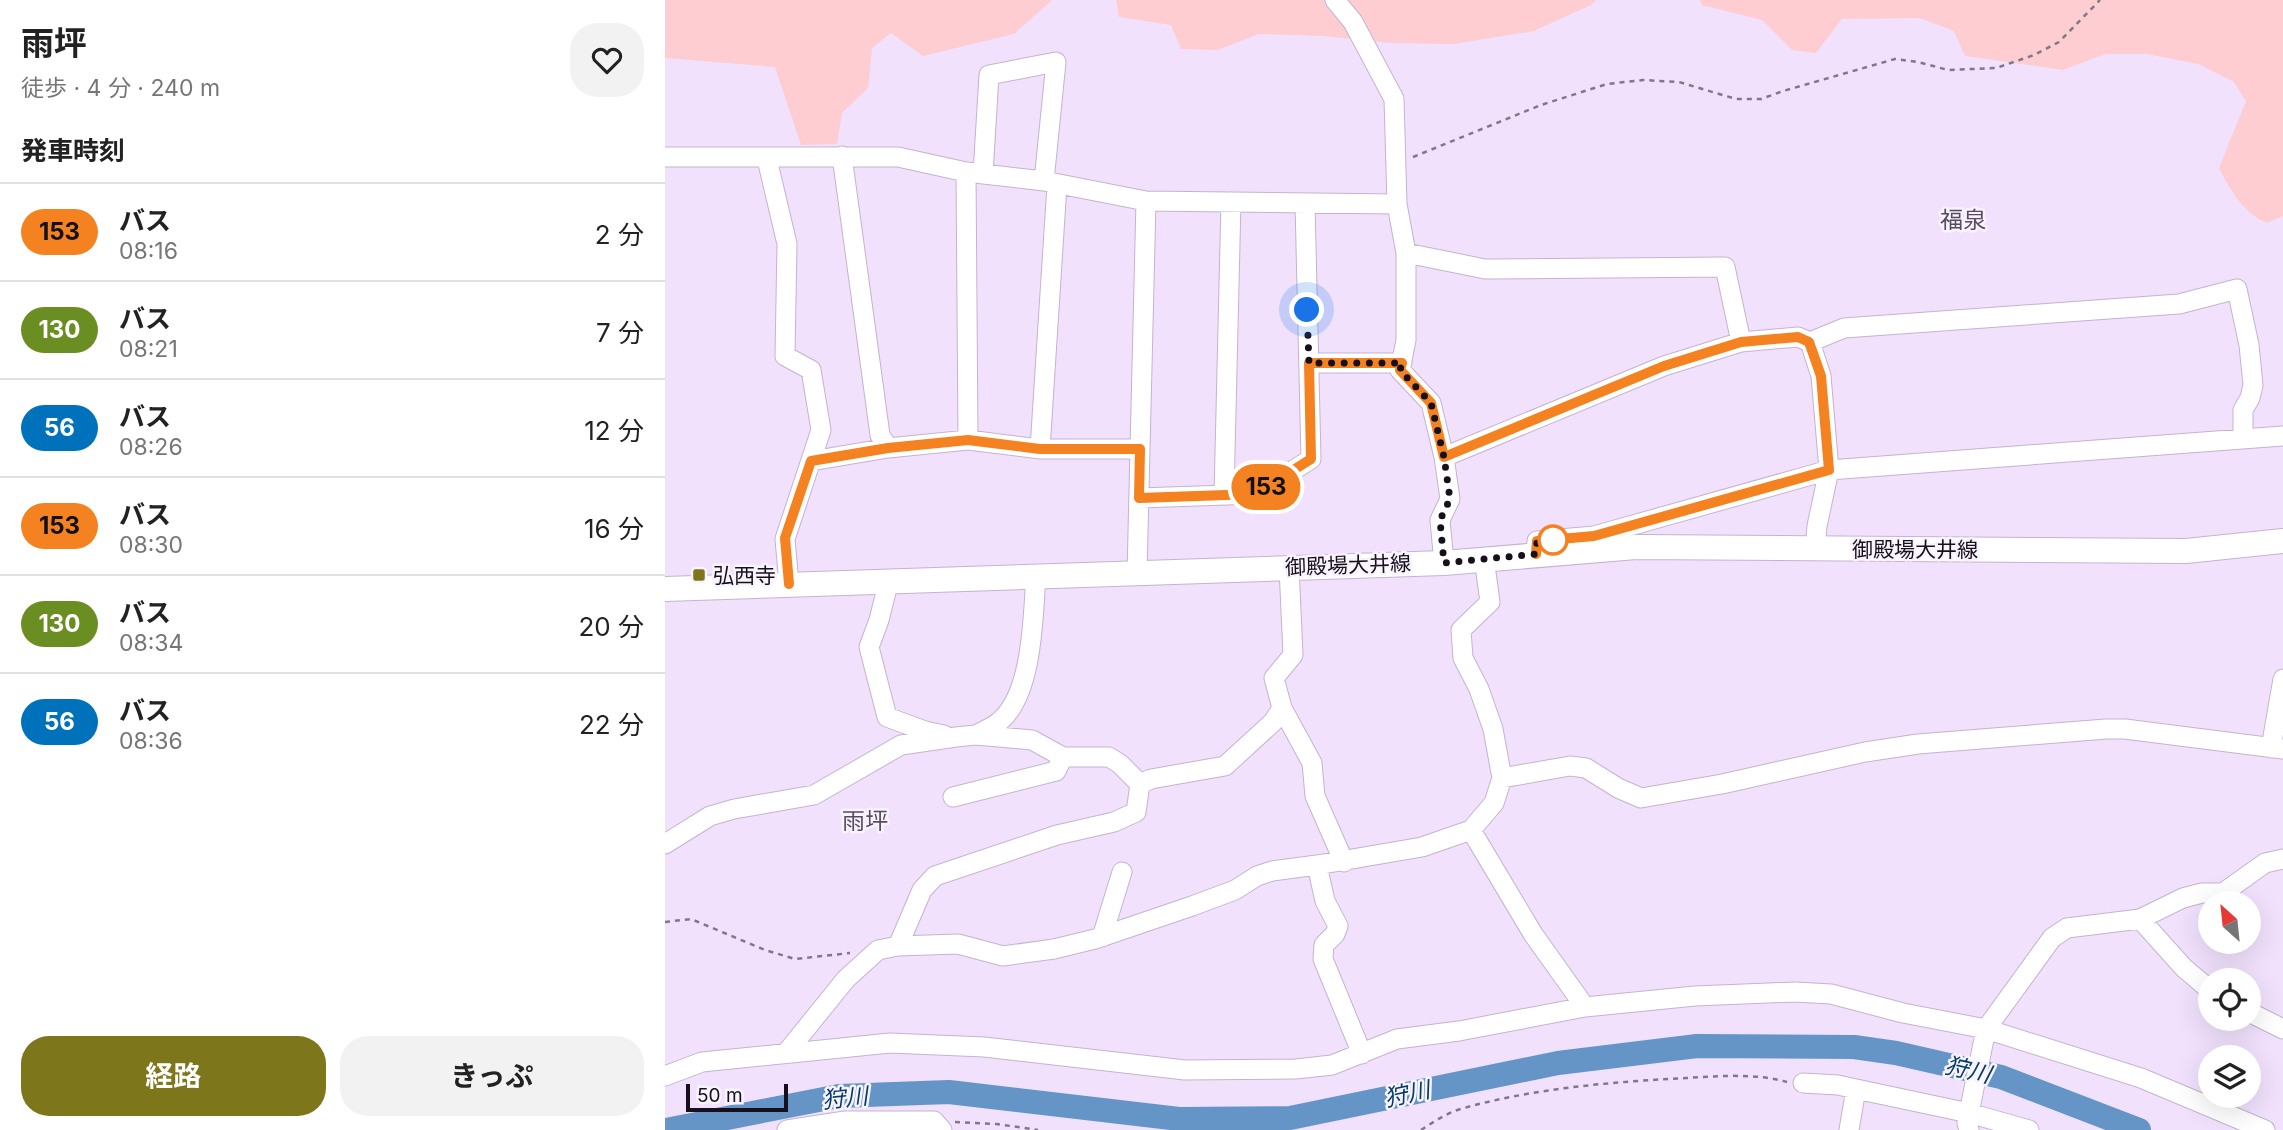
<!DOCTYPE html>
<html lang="ja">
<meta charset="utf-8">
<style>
body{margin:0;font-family:Inter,"Noto Sans JP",sans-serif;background:#f2f2f2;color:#222;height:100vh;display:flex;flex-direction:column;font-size:26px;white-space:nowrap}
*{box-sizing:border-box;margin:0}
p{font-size:23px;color:#767676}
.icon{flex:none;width:38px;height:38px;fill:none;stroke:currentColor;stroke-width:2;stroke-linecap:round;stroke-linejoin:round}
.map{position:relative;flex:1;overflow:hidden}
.sheet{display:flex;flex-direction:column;background:#fff;width:665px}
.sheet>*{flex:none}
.badge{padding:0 14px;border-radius:23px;font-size:24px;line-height:46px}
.needle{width:46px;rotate:333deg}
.buttons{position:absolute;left:1533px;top:891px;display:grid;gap:14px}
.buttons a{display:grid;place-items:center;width:63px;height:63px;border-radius:50%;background:#fff;box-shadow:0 7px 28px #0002;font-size:35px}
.scale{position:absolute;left:21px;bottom:18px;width:102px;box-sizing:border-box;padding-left:7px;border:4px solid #151019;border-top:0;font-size:19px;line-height:24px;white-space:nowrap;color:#151019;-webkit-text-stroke:5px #f9f3fe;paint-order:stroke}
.you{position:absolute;width:35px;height:35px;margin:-18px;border:5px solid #fff;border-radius:50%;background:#1a73e8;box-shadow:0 0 0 10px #1a73e833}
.map>.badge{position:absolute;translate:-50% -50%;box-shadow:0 0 0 4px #fff}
h2{padding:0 21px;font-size:26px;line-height:63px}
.round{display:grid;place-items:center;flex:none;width:74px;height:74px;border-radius:28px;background:#f2f2f2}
.summary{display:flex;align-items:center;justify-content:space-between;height:119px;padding:0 21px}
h1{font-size:33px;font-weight:700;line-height:52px}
.action{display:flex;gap:14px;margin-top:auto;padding:14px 21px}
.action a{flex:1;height:80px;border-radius:28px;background:#7e761a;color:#fff;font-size:28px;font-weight:700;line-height:80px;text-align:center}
.action a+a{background:#f2f2f2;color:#222}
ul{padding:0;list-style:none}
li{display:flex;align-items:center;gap:21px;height:98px;padding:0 21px;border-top:2px solid #e0e0e0}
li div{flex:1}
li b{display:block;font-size:26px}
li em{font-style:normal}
li .badge{min-width:77px;font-weight:700;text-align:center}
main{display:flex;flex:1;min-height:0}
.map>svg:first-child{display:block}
.green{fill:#fdcdd1}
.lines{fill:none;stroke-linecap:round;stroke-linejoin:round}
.river{stroke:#6595c7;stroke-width:24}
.minor-casing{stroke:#c3b4ce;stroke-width:21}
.major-casing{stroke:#c3b4ce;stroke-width:26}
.path{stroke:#817789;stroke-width:2.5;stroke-dasharray:5 5;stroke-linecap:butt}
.minor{stroke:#fff;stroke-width:19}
.major{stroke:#fff;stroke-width:24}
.line-casing{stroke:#fff;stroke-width:16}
.line{stroke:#f58220;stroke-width:10}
.walk{stroke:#151019;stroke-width:7;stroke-dasharray:0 12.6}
.stop-dot{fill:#fff;stroke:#f58220;stroke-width:3.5}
.poi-dot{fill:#7e761a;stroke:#f9f3fe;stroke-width:2.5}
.labels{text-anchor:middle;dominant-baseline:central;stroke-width:5;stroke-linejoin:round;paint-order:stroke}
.street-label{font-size:21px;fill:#151019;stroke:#f9f3fe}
.poi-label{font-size:21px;fill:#151019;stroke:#f9f3fe;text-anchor:start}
.neighbourhood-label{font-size:23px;fill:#594b62;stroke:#f9f3fe}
.water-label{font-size:23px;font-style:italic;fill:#033c6b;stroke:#f9f3fe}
</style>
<main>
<section class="sheet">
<div class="summary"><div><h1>雨坪</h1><p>徒歩 · 4 分 · 240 m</p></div><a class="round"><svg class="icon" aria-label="heart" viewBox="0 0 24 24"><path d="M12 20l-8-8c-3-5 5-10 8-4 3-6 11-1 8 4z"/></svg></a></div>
<h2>発車時刻</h2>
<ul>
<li><span class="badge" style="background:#f58220;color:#111">153</span><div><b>バス</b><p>08:16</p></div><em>2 分</em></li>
<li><span class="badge" style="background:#6b8e23;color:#fff">130</span><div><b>バス</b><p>08:21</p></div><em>7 分</em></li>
<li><span class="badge" style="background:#0072bc;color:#fff">56</span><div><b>バス</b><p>08:26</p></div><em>12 分</em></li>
<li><span class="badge" style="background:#f58220;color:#111">153</span><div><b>バス</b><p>08:30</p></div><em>16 分</em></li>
<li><span class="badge" style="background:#6b8e23;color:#fff">130</span><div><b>バス</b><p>08:34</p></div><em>20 分</em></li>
<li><span class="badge" style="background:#0072bc;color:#fff">56</span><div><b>バス</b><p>08:36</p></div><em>22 分</em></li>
</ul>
<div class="action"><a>経路</a><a>きっぷ</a></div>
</section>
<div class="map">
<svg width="1618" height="1130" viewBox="0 0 1618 1130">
<rect width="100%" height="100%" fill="#f1e1fd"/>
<path class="green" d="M0 0H387L349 34 258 56 226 33 207 48 203 88 177 113 172 144 136 145 110 67 0 58Z
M451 0H931L926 5 869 31 789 44 727 43 658 36 594 34 553 50 516 49 506 25 454 17Z
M1035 0H1618V216L1602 223C1577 212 1566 191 1554 168L1581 101 1569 82 1533 64 1482 54H1440L1398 70 1300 56 1289 31 1255 18 1177 19 1151 53 1127 50 1097 20 1037 5Z"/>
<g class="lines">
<path class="river" d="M1 1130 174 1096 284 1092 514 1119 625 1118 893 1063 1032 1046 1189 1047 1231 1053 1336 1077 1474 1130"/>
<g class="minor-casing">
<path id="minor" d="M670 0 688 22 729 99 732 204 741 253V340L735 370 766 403 779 457 785 499 775 520 779 563
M177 156 215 435 223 448 303 440 375 449H475
M0 157H233L301 172 379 181 481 201 732 204
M102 159 122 244 120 356 146 370 156 430 120 539 124 584
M301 172 303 440
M318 174 324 75 391 62 379 181
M741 253 820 269 1060 267 1076 342
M1145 342 1156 376 1164 470 1152 526 1150 548
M644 363H737
M375 449 392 185
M779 457 999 366 1076 342 1133 337 1145 342 1179 328 1514 304 1572 289 1584 345 1588 385 1585 398 1578 410V439
M146 461 223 448
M559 495 566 202
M474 498 591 494 646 459 640 203
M871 554 872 541 929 536 1164 470 1618 436
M624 567 628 655 609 678 617 708 647 763 650 796 679 862
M472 574 481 201
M224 580 214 620 204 647 222 717 260 731 279 735
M311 735C318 731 329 727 335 721 368 693 368 616 371 575
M1606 748 1618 679
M837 778 905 766 921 768 953 788 976 798 1057 784 1200 752 1253 744 1441 729H1460L1618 749
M475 784 486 779 560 766 608 722 617 708
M288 797 391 771 398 757
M806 830 868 934 920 1007
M0 844 45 816 69 809 149 795 236 745 291 737 311 735 367 740 398 757H444L455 764 475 784
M1475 919 1519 968 1545 990
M437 937 457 872
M233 946 257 890 270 876 392 835 449 822 471 812 475 784
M1584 1012 1618 1029
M122 1052 181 979 213 950 233 946 293 944 338 956 389 949 430 939 527 906 570 890 592 876 607 871 652 865
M697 1054 658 959 659 945 670 934 673 926 660 901 652 865 757 847 806 830 829 803 837 778 828 729 814 689 798 658 796 630 825 602 819 558
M0 1076 37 1062 225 1043 319 1047 520 1070 631 1069 667 1065 732 1039 794 1031 920 1007 1030 996 1130 992 1166 994 1238 1013 1321 1029 1476 1078 1600 1130
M1138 1083 1173 1085 1191 1089 1304 1113 1364 1130
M122 1130 180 1121H269L277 1130
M1184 1130 1191 1089
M1304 1130 1302 1123 1321 1029 1387 938 1402 928 1475 919 1518 898 1537 893H1558L1600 863 1618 859"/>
</g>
<g class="major-casing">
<path id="major" d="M0 589 779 563 971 547 1521 551 1618 541"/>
</g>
<path class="path" d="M748 157 876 105 942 84 978 80 1014 82 1071 99H1096L1118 91 1230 59 1253 62 1283 70 1331 68 1369 55 1394 42 1435 0
M0 922 26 919 100 950 130 959 185 953
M290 1122 332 1124 373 1130
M756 1130C770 1121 783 1112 799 1108 871 1088 947 1082 1021 1078 1054 1076 1090 1073 1122 1082"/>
<use href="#minor" class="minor"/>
<use href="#major" class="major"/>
</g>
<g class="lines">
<g class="line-casing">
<path id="line" d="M124 584 120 538 146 461 223 448 303 440 375 449H475L474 498 590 494 646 459 644 363H737L735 370 766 403 779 457 999 366 1076 342 1133 337 1144 342 1156 376 1164 470 929 536 872 541 871 554"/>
</g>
<use href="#line" class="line"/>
<path class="walk" d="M642 310 644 363H737L735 370 766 403 779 457 785 499 775 520 779 563 871 554 872 541 891 539 888 540"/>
</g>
<circle class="stop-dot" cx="888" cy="540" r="14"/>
<rect class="poi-dot" x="27" y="568" width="14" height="14" rx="3.5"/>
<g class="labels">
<g class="street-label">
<text x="1250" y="549">御殿場大井線</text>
<text transform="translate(683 565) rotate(-2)">御殿場大井線</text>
</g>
<g class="poi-label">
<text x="48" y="575">弘西寺</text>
</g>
<g class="neighbourhood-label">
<text x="1298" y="220">福泉</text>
<text x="200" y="821">雨坪</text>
</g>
<g class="water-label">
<text transform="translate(1303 1070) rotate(13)">狩川</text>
<text transform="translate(742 1094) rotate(-12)">狩川</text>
<text transform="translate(180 1098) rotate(-6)">狩川</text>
</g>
</g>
</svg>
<div class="buttons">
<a><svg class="needle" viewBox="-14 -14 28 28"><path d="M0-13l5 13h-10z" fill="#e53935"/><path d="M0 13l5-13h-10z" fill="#767676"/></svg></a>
<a><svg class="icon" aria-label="locate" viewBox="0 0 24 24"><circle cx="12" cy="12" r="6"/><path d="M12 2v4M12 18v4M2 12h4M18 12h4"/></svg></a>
<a><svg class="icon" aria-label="layers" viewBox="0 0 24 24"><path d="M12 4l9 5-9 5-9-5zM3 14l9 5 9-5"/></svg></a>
</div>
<div class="scale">50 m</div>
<div class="you" style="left:642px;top:310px"></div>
<b class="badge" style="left:601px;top:487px;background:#f58220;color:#111">153</b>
</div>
</main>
